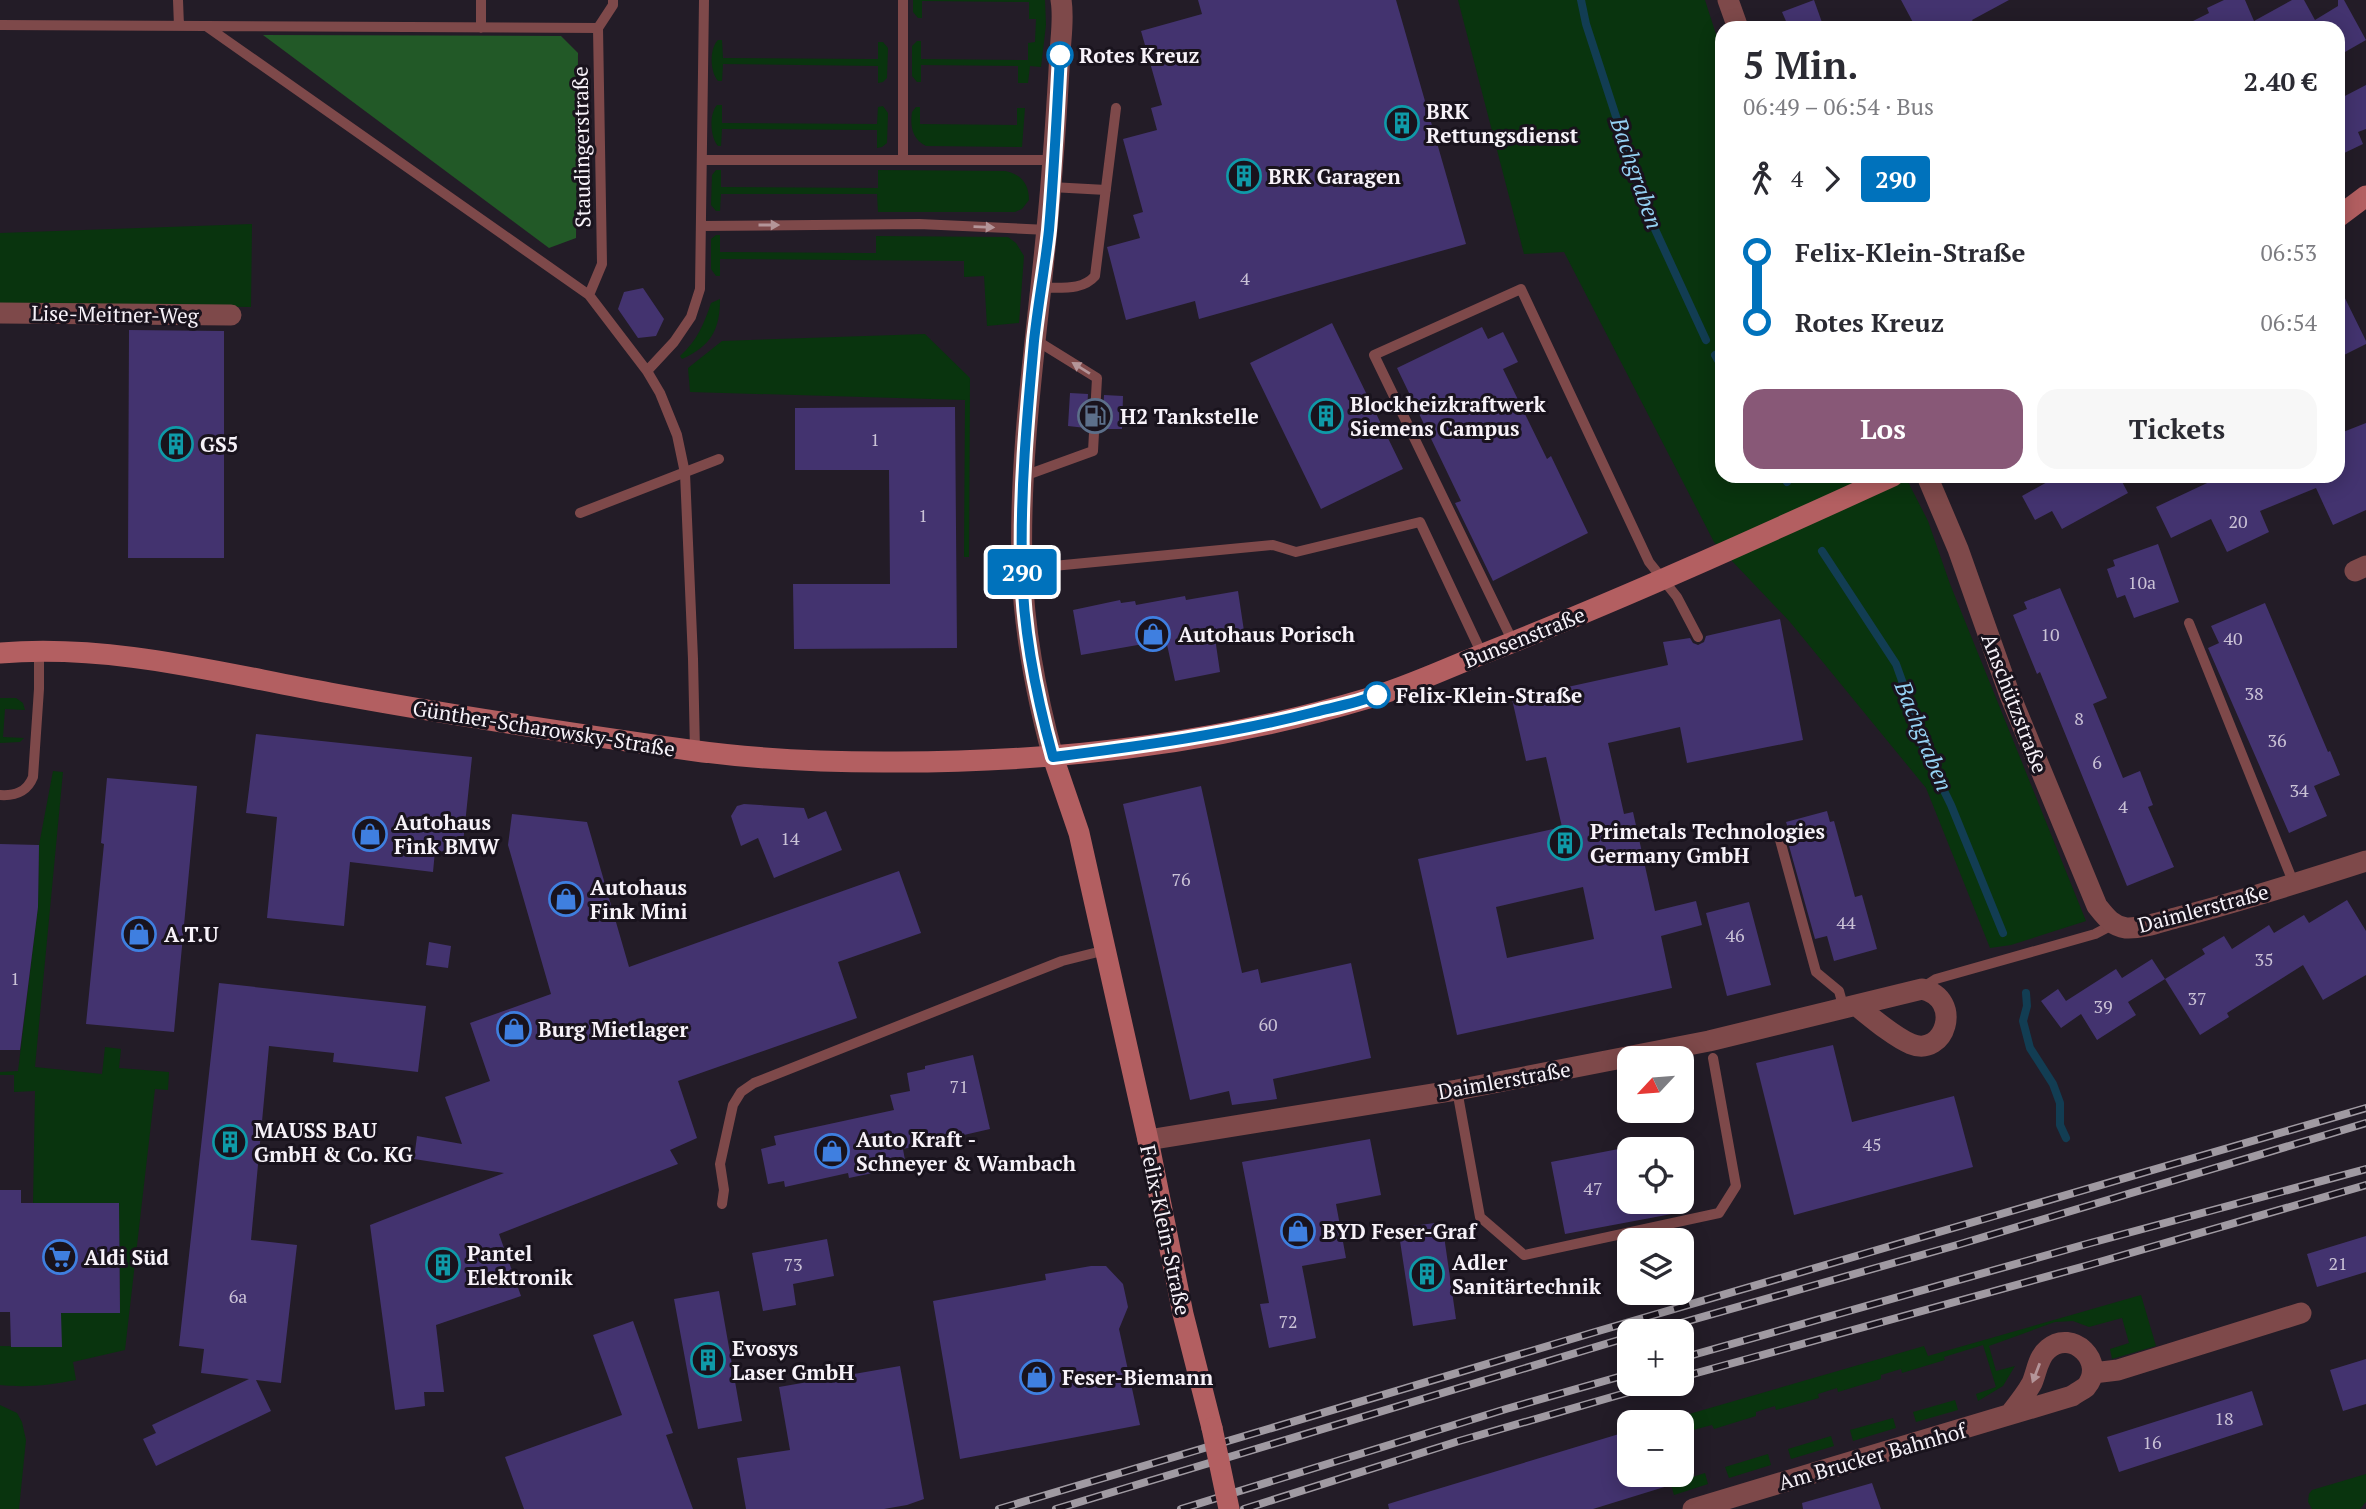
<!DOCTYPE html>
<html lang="de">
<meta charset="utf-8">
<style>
body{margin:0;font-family:"PT Serif",serif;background:#f7f7f7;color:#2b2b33;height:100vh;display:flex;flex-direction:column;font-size:26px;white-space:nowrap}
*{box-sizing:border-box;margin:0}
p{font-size:23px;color:#7c7c81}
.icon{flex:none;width:38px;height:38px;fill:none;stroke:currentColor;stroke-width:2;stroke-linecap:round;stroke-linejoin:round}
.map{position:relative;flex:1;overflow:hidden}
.panel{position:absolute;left:1715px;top:21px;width:630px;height:462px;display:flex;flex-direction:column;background:#fff;border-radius:21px;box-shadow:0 4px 18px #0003}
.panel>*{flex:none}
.badge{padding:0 14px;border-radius:5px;font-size:24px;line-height:46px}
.needle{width:46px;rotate:244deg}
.controls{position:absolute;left:1617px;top:1046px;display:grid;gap:14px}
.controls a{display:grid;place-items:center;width:77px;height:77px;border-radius:14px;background:#fff;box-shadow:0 4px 18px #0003;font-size:35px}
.map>.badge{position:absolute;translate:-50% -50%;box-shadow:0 0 0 4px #fff}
.legs{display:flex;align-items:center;gap:10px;height:77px;padding:0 28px;font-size:23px}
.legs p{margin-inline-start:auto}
.head{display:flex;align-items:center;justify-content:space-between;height:119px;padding:0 28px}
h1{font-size:38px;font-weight:600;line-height:52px}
.action{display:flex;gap:14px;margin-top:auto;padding:14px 28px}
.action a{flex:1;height:80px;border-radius:21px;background:#885877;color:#fff;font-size:28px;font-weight:600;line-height:80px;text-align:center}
.action a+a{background:#f7f7f7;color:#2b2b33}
ul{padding:0 28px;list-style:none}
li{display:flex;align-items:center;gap:24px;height:70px;font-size:26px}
li i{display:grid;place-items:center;width:10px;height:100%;margin:0 9px;background:currentColor}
li i::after{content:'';width:18px;height:18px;margin:-9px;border:5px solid;border-radius:50%;background:#fff}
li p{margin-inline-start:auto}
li:first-child i{background:linear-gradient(#0000 50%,currentColor 0)}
li:last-child i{background:linear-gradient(currentColor 50%,#0000 0)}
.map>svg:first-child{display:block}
.green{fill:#09340e}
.forest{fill:#225927}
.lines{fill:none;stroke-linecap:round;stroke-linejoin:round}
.stream{stroke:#123d53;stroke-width:8}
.building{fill:#43336f;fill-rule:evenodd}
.lane{stroke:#7e494a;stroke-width:10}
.street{stroke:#7e494a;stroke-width:21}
.secondary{stroke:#b35f61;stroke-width:21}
.rail-casing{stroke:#a09aa2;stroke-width:8}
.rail{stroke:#19131d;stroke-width:5;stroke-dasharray:16;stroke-linecap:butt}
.secondary-bridge{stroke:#b35f61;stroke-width:21}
.oneway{fill:#b49599}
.line-1-casing{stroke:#fff;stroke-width:16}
.line-1{stroke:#0072bc;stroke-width:10}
.stop-1-dot{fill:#fff;stroke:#0072bc;stroke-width:3.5}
.labels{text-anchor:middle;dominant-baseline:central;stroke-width:6;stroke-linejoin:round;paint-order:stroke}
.number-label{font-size:18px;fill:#cac2d6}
.stop-label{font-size:21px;font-weight:bold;fill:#f7f2f9;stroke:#19131d;text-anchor:start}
.poi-label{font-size:21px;font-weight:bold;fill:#f7f2f9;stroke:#19131d;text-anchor:start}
.street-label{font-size:21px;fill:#f7f2f9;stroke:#19131d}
.water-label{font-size:23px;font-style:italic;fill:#95d1f3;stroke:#19131d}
</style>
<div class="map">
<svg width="2366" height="1509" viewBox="0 0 2366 1509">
<rect width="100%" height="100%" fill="#231c27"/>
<path class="green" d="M913 0H1045L1046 25 1041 67 1030 66 1028 83H1018V66L921 65V82H917L912 76V46L917 41H921V59L1028 60V43L1035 42 1036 19H1029V2L922 1V18H918L913 12Z
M1458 0H1705L1722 53V476H1905L1928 521 1950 584 2086 921 2011 945 1990 948 1926 788 1790 622 1714 542 1564 252 1524 254Z
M718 40H722L723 58 869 59H878V42H883L888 48 887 78 883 82 878 83V66L723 64 722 81H718C710 72 709 49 718 40Z
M717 105H722V123L877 124 878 107 883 106 888 113 887 143 882 147 877 148V130L722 129 721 146H718C710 137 709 114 717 105Z
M916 107H920V124L1017 125V108H1025L1022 147 926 146C912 139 910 126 912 112Z
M716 170H721V187L878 188V170L1005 171C1021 174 1029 184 1029 200L1022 209 1015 212H878L877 194H721L720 211H716L711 205 712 175Z
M252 224 251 307 0 304V233Z
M716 235H720V252L866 253H876V236L1008 237 1016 243 1024 256 1019 323 987 326 984 276 964 277V261L720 259V276H716L711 269V239Z
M720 299C720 330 711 346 682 359L680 356C697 341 704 324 711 303Z
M925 334 970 378 969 557H964L965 400 690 392 688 368 722 341Z
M0 698H16L23 703 25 710 5 709 3 737 24 738 20 742 0 743Z
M53 771 63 772 35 1067 102 1074 105 1047 121 1049 119 1068 169 1072 168 1090 155 1089 125 1350 73 1362 76 1380C50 1385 27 1388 0 1385V1346L61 1347V1313L120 1312 119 1203H33L35 1091 14 1092V1075H0V1072L18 1071 38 907 39 845Z
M2141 1295 2156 1346 2112 1359 2110 1349 2129 1343 2122 1318 2089 1327 2073 1321 2055 1322 1989 1346 1996 1371 2015 1366 2003 1386 1978 1401 1976 1394 1996 1387 1983 1345 1944 1357 1945 1360 1902 1373 1901 1369 1881 1375V1379L1838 1392 1837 1388 1818 1394 1819 1398 1776 1410 1775 1406 1756 1412V1416L1714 1429 1712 1425 1693 1430V1435L1682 1438V1423H1658L1924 1346 1928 1356Z
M1955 1400 1958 1410 1916 1422 1913 1412Z
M0 1405 17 1413 22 1422 26 1440 19 1509H0Z
M1893 1418 1896 1428 1853 1441 1850 1430Z
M1831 1436 1834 1446 1791 1459 1788 1449Z
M1768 1454 1771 1465 1729 1478 1725 1467Z
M1682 1466 1686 1479 1705 1473 1708 1484 1674 1495 1668 1475H1682Z
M2366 1474V1502L2360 1509H2312L2308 1502 2309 1494 2312 1490Z"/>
<path class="forest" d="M263 35 561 36 578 53 576 238 549 248Z"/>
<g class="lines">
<path class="stream" d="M1581 0 1586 24 1647 212 1706 340
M1715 355 1722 367
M1783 476 1787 482
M1822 551 1896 664 1919 728 1923 748 1951 805 2003 933
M2026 993 2027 1006 2023 1021 2030 1048 2053 1084 2060 1103V1125L2066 1138"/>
</g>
<path class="building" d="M1198 0H1396L1466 244 1199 319 1195 301 1126 320 1107 247 1140 238 1133 215 1143 212 1123 139 1157 130 1151 108 1162 105 1141 31 1202 14Z
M1814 0 1824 28H1789L1782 12Z
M1901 0H2009L1972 20 1977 28H1916Z
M2224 0H2245L2254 21 2292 0H2304L2315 20 2338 6V0H2344L2366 40 2338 56V28H2179L2209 13 2207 8Z
M2366 85V129L2358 132 2363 144 2338 156V92L2341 98Z
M2338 284 2366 341V344L2338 358Z
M643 288 664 319 656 336 638 338 618 309 624 292Z
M1332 323 1403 469 1321 509 1250 363Z
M1482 327 1488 339 1503 332 1518 362 1503 369 1547 459 1551 456 1588 533 1493 581 1455 503 1461 501 1397 368Z
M129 330 224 331V558H128Z
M1070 393 1088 394 1086 428 1068 426Z
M1104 395 1123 396 1122 429H1102Z
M955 407 957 648 794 649 793 584H890L889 470H795V408Z
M2366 423V510L2333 525 2316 488 2260 511 2269 532 2227 552 2211 519 2171 538 2156 507 2222 476H2338V434Z
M2058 476H2119L2128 493 2062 529 2052 511 2035 520 2022 496Z
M2158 544 2179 602 2134 618 2125 595 2117 598 2107 569 2115 566 2113 560Z
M2060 588 2107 698 2093 704 2123 778 2140 771 2153 805 2148 807 2174 867 2127 886 2040 672 2037 674 2013 615 2027 609 2024 602Z
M1238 591 1244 631 1215 638 1220 672 1175 681 1166 640 1081 655 1073 610 1120 600 1121 603 1135 601 1136 605 1185 596 1186 600Z
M2265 603 2328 752 2330 751 2340 775 2314 786 2327 816 2289 833 2208 648 2219 643 2211 626Z
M1780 619 1803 740 1687 763 1680 727 1608 743 1624 814 1633 812 1655 911 1696 901 1702 925 1661 936 1672 988 1457 1035 1418 859 1562 827 1546 757 1526 761 1512 699 1668 665 1663 642 1690 638 1693 643 1698 645 1704 642 1706 636ZM1583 887 1594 939 1507 958 1496 907Z
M256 734 472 757 462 853 435 851 433 872 350 862 344 926 267 918 277 817 246 813Z
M107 778 197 786 174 1032 86 1024 104 844 101 843Z
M1201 786 1242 973 1258 969 1261 983 1351 963 1371 1058 1273 1079 1277 1099 1232 1105 1229 1091 1190 1100 1123 804Z
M744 804 804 808 808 819 826 811 842 850 774 878 758 838 741 846 731 816 737 806Z
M1827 811 1830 822 1834 821 1855 897 1862 895 1877 949 1834 961 1827 936 1815 939 1786 835 1790 834 1786 822Z
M512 814 587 822 629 967 899 871 921 933 838 962 857 1018 678 1081 697 1138 670 1150 678 1164 499 1234 521 1296 436 1325 444 1392H424L425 1406 395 1410 370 1225 504 1173 414 1159 417 1136 462 1144 445 1097 490 1081 470 1023 551 994 508 845Z
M0 844 39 845 38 907 20 1050H0Z
M2347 900 2366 931V975L2323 1000 2303 965 2227 1013 2229 1017 2200 1035 2165 979 2205 954 2202 949 2224 936 2232 949 2269 925 2274 933 2304 915 2309 923Z
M1749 902 1771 985 1727 996 1706 913Z
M429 942 451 946 448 968 426 965Z
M2152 959 2165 979 2128 1002 2136 1015 2097 1040 2081 1014 2061 1028 2041 1001 2058 989 2066 1001 2116 969 2122 978Z
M219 983 426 1006 418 1072 333 1062 334 1053 269 1046 251 1240 297 1245 281 1383 256 1380 271 1411 156 1466 143 1439 156 1433 152 1425 249 1379 201 1373 204 1349 179 1346Z
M1833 1045 1852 1122 1954 1096 1973 1167 1794 1215 1756 1063Z
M973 1055 990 1129 903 1149 906 1166 849 1178 848 1173 785 1187 784 1181 768 1184 761 1149 776 1145 774 1136 894 1110 890 1095 910 1091 907 1073 925 1069V1066Z
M1370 1139 1381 1195 1336 1204 1346 1258 1302 1266 1316 1338 1269 1348 1260 1304 1269 1303 1242 1162Z
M1629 1147V1202H1676L1677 1213 1565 1234 1551 1162Z
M0 1190H21V1203H119L120 1313H61L62 1347H11L10 1312H0Z
M1442 1222 1456 1319 1413 1326 1398 1228Z
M2366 1236V1272L2317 1287 2307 1254Z
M827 1239 834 1276 793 1284 796 1305 763 1311 752 1253Z
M1091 1266H1106L1123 1284 1128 1307 1119 1329 1140 1425 960 1459 933 1301 1046 1280 1045 1274Z
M719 1291 742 1421 698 1429 674 1299Z
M633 1321 673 1433 666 1435 693 1509H524L505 1457 622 1415 593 1335Z
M2366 1359V1404L2343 1411 2330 1370Z
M900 1366 924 1499 907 1505 884 1509H746L737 1458 790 1450 779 1387Z
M2252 1391 2263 1425 2119 1472 2107 1437Z
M1629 1431V1475H1686L1687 1480 1593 1509H1389L1388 1504Z
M1872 1483 1881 1509H1803L1802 1503Z"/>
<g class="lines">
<path class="lane" d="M178 0 179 26
M0 25 598 28
M206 26 589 295 647 371 660 393 677 435 685 473 693 659 695 751
M481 28V0
M702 160H1053
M903 160V0
M1051 187 1106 190
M701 226 919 224 1048 230
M1042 288C1061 287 1082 291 1095 276L1116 108
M589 295 602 264 598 28 613 5V0
M647 371 674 342 691 317 700 289 704 0
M1024 476 1093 451 1097 378 1034 339
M580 513 719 459
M1022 569 1273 545 1296 552 1420 522 1482 654
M2189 623 2294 884
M1513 642 1374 355 1521 289 1649 562 1677 597 1698 637
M0 795C15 796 27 792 33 777L39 689V650
M1780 840 1816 972 1839 991 1844 1009
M1922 988 1936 979 2095 934 2114 924
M1457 1090 1480 1217 1524 1255 1719 1213 1736 1186 1713 1058
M722 1204 724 1190 720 1164 733 1105 741 1092 754 1083 1062 961 1106 950"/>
<path class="street" d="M1728 0 1738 28
M0 313 231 315
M1927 476 1958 549 2009 693 2097 906C2105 916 2112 926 2126 928 2143 929 2163 921 2179 917 2242 901 2304 881 2366 861
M2355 571 2366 566
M1053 757C1037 698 1024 630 1022 569 1018 432 1044 295 1053 158 1056 123 1058 88 1060 53 1061 36 1064 17 1061 0
M1148 1140 1457 1090 1709 1041 1922 989C1964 999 1945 1058 1911 1044 1894 1037 1872 1018 1857 1006
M2093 1373 2118 1370 2301 1313
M1693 1509 2072 1396C2076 1393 2082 1390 2086 1387 2107 1362 2072 1328 2048 1349 2038 1357 2037 1371 2032 1383 2026 1394 2018 1404 2010 1414"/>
<path class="secondary" d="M2338 217 2366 196
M0 653C114 644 219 673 330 693 449 715 569 733 689 750 753 759 819 762 884 762 1047 763 1212 745 1369 698 1410 686 1449 667 1488 652 1625 598 1759 537 1893 476
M1053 757 1079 833 1148 1140 1183 1314 1212 1428"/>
<g class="rail-casing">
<path id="rail" d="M1649 1332 1957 1245 2366 1123
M1682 1358 2083 1245 2366 1169
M1682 1377 2089 1265 2366 1185
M999 1509 1595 1332 2366 1108
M1056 1509 1629 1337
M1181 1509 1506 1409 1629 1374
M1244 1509 1459 1441 1657 1384"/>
</g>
<use href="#rail" class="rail"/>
<path class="secondary-bridge" d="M1212 1428 1229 1509"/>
</g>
<defs><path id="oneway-solid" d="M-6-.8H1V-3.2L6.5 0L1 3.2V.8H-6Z" transform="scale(1.75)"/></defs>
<g class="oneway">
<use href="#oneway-solid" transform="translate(769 225)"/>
<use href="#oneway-solid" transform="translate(984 227) rotate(2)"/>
<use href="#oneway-solid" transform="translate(1081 368) rotate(-148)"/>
<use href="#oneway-solid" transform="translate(2036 1373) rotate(111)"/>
</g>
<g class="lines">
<g class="line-1-casing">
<path id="line-1" d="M1060 55C1057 113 1054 172 1049 230 1045 267 1038 304 1034 341 1027 416 1020 493 1022 568 1023 628 1037 699 1053 757 1141 746 1229 734 1315 712 1335 707 1357 703 1377 695"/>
</g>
<use href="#line-1" class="line-1"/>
</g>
<defs>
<g id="building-ring" transform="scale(1.75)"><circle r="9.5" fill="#19131d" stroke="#0f9aa8" stroke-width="1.5"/><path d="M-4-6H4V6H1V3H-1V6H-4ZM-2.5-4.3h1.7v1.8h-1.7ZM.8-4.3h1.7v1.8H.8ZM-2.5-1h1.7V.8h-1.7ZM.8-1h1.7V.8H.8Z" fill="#0f9aa8"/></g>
<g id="fuel-ring" transform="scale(1.75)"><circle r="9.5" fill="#19131d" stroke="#5c6f8a" stroke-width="1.5"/><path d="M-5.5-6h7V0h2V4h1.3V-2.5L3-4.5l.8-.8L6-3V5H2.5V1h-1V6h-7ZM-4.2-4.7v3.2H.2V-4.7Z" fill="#5c6f8a"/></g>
<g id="shop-ring" transform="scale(1.75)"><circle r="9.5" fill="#19131d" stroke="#3f7fe0" stroke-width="1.5"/><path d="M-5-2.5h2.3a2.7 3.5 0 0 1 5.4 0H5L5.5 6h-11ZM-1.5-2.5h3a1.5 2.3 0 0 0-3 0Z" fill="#3f7fe0"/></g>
<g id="supermarket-ring" transform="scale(1.75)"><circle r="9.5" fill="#19131d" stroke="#3f7fe0" stroke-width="1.5"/><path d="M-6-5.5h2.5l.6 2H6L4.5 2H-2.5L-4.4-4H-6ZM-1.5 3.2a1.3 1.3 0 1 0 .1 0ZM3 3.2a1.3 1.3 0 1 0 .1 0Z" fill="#3f7fe0"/></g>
</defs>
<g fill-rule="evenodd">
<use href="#building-ring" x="1402" y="123"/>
<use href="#building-ring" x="1244" y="176"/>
<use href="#fuel-ring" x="1095" y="416"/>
<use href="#building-ring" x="1326" y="416"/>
<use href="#building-ring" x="176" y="444"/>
<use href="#shop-ring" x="1153" y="634"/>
<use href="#shop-ring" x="370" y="834"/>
<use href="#building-ring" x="1565" y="843"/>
<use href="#shop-ring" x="566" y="899"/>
<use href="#shop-ring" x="139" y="934"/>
<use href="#shop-ring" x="514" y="1029"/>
<use href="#building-ring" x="230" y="1142"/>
<use href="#shop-ring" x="832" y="1151"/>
<use href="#shop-ring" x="1298" y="1231"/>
<use href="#supermarket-ring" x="60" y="1257"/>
<use href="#building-ring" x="443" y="1265"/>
<use href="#building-ring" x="1427" y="1274"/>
<use href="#building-ring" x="708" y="1360"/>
<use href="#shop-ring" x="1037" y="1377"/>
</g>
<g class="stop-1-dot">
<circle cx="1060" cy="55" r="12"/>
<circle cx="1377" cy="695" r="12"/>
</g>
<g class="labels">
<g class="number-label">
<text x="1245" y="278">4</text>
<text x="875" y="439">1</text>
<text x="923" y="515">1</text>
<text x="2238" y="521">20</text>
<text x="2142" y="582">10a</text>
<text x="2050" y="634">10</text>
<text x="2233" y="638">40</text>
<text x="2254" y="693">38</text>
<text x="2079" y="718">8</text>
<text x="2277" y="740">36</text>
<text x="2097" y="762">6</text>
<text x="2299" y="790">34</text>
<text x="2123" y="806">4</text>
<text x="790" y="838">14</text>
<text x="1181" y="879">76</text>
<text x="1846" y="922">44</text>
<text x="1735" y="935">46</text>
<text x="2264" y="959">35</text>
<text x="15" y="978">1</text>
<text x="2197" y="998">37</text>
<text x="2103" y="1006">39</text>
<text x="1268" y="1024">60</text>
<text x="959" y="1086">71</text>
<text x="1872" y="1144">45</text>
<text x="1593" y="1188">47</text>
<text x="2338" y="1263">21</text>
<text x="793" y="1264">73</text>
<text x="238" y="1296">6a</text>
<text x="1288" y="1321">72</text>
<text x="2224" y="1418">18</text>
<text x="2152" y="1442">16</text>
</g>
<g class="stop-label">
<text x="1079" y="55">Rotes Kreuz</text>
<text x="1396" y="695">Felix-Klein-Straße</text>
</g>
<g class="poi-label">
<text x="1426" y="111">BRK<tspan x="1426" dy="24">Rettungsdienst</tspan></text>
<text x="1268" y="176">BRK Garagen</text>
<text x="1350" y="404">Blockheizkraftwerk<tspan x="1350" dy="24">Siemens Campus</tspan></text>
<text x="1120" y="416">H2 Tankstelle</text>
<text x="200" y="444">GS5</text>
<text x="1178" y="634">Autohaus Porisch</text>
<text x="394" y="822">Autohaus<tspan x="394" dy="24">Fink BMW</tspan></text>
<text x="1590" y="831">Primetals Technologies<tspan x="1590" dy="24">Germany GmbH</tspan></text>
<text x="590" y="887">Autohaus<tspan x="590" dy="24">Fink Mini</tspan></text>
<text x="164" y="934">A.T.U</text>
<text x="538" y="1029">Burg Mietlager</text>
<text x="254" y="1130">MAUSS BAU<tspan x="254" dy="24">GmbH &amp; Co. KG</tspan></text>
<text x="856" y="1139">Auto Kraft -<tspan x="856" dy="24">Schneyer &amp; Wambach</tspan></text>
<text x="1322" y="1231">BYD Feser-Graf</text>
<text x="467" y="1253">Pantel<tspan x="467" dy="24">Elektronik</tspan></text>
<text x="84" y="1257">Aldi Süd</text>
<text x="1452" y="1262">Adler<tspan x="1452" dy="24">Sanitärtechnik</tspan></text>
<text x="732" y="1348">Evosys<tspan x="732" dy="24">Laser GmbH</tspan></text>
<text x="1062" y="1377">Feser-Biemann</text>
</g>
<g class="street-label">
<text transform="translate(581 147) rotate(-91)">Staudingerstraße</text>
<text transform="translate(115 314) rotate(1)">Lise-Meitner-Weg</text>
<text transform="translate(1524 637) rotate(-22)">Bunsenstraße</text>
<text transform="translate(2015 703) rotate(69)">Anschützstraße</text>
<text transform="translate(544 728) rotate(9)">Günther-Scharowsky-Straße</text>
<text transform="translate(2203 908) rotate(-15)">Daimlerstraße</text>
<text transform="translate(1504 1080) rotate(-10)">Daimlerstraße</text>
<text transform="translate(1166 1230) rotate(78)">Felix-Klein-Straße</text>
<text transform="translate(1872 1456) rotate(-16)">Am Brucker Bahnhof</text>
</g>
<g class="water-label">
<text transform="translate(1637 173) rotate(71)">Bachgraben</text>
<text transform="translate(1924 736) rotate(68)">Bachgraben</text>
</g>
</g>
</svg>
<div class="controls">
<a><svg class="needle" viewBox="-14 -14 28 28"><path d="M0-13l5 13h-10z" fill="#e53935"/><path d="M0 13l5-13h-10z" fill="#7c7c81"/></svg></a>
<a><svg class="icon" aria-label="locate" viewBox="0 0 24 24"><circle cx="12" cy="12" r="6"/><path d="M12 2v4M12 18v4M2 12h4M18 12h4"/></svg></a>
<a><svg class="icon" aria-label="layers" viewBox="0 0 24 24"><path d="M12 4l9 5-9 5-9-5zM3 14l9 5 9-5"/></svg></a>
<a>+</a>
<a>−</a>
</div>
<b class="badge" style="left:1022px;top:572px;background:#0072bc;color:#fff">290</b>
<section class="panel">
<div class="head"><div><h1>5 Min.</h1><p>06:49 – 06:54 · Bus</p></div><b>2.40 €</b></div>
<div class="legs"><svg class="icon" aria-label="walk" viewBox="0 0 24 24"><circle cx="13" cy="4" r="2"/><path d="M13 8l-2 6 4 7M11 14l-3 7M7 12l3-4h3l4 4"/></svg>4<svg class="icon" aria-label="forward" viewBox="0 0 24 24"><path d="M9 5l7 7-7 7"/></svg><b class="badge" style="background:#0072bc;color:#fff">290</b></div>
<ul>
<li><i style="color:#0072bc"></i><b>Felix-Klein-Straße</b><p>06:53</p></li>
<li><i style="color:#0072bc"></i><b>Rotes Kreuz</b><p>06:54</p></li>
</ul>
<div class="action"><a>Los</a><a>Tickets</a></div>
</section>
</div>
